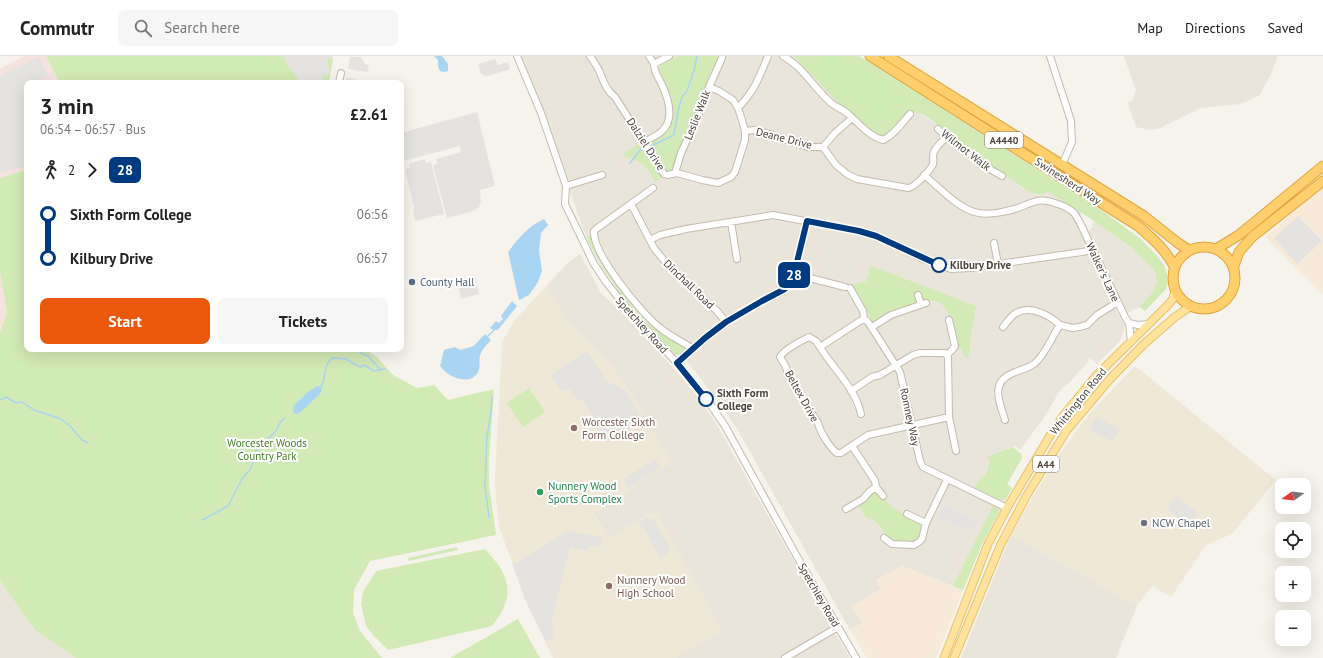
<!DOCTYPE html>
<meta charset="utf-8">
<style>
body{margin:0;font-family:"PT Sans",sans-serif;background:#f6f6f6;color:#222;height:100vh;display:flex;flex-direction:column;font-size:15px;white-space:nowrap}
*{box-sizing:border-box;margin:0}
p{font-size:13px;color:#767676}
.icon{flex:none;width:22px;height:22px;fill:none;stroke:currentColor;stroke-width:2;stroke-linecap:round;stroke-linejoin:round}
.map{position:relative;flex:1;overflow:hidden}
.drawer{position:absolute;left:24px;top:24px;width:380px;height:272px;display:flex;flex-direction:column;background:#fff;border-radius:8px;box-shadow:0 4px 16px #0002}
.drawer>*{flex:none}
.badge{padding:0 8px;border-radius:6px;font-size:14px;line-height:26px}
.needle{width:26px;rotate:256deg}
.tools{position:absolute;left:1275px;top:422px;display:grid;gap:8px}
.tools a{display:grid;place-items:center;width:36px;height:36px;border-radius:8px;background:#fff;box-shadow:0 4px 16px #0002;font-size:20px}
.map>.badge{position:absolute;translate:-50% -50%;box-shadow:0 0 0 2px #fff}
.legs{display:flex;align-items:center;gap:6px;height:44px;padding:0 16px;font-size:13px}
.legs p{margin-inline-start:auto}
.head{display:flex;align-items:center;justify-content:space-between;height:68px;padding:0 16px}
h1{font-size:22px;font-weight:600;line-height:30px}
.cta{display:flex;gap:8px;margin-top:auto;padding:8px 16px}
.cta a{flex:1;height:46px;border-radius:8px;background:#ea580c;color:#fff;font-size:16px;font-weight:600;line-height:46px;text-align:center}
.cta a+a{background:#f6f6f6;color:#222}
ul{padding:0 16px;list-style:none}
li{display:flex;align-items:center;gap:14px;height:44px;font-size:15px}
li i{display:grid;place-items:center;width:6px;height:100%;margin:0 5px;background:currentColor}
li i::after{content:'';width:10px;height:10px;margin:-5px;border:3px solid;border-radius:50%;background:#fff}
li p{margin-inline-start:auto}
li:first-child i{background:linear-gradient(#0000 50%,currentColor 0)}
li:last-child i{background:linear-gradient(currentColor 50%,#0000 0)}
header{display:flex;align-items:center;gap:24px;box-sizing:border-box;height:56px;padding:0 20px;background:#fff;border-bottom:1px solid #e0e0e0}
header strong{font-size:19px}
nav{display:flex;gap:22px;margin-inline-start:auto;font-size:14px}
.search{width:280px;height:36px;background:#f6f6f6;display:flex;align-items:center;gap:10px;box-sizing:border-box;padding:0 14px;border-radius:8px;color:#767676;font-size:15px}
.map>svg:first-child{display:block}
.residential{fill:#eae5da}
.commercial{fill:#f7ead8}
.education{fill:#efe8d6}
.medical{fill:#f6e3e0}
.green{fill:#d2eab5}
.parking{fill:#e5e3e0}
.water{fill:#a9d4f2}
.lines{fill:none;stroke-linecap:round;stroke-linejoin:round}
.stream{stroke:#a9d4f2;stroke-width:1.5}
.minor-casing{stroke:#c2bbae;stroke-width:8}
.major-casing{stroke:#e6c16a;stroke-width:9}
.highway-casing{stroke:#e0a43c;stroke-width:11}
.minor{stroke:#fff;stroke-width:6}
.major{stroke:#ffe39c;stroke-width:7}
.highway{stroke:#ffcf6e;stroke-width:9}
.line-1-casing{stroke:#fff;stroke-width:9}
.line-1{stroke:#003b80;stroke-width:6}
.stop-1-dot{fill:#fff;stroke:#003b80;stroke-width:2}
.service-dot{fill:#5c6f8a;stroke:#fff;stroke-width:1.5}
.education-dot{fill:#8d6e63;stroke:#fff;stroke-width:1.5}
.leisure-dot{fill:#2e9e5b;stroke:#fff;stroke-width:1.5}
.worship-dot{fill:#6b7280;stroke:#fff;stroke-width:1.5}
.labels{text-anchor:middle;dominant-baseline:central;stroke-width:4;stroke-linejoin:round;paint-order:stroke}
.shield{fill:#fff;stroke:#817c74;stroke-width:1}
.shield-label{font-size:10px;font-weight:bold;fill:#4b4439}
.street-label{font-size:11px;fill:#4b4439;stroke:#fff}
.stop-label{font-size:11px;font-weight:bold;fill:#4b4439;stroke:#fff;text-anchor:start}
.service-label{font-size:11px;fill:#4e5e75;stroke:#fff;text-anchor:start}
.education-label{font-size:11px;fill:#785e54;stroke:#fff;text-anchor:start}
.park-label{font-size:11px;fill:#4a7f2a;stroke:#fff}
.leisure-label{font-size:11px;fill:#27864d;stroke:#fff;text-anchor:start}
.worship-label{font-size:11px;fill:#5b616d;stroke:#fff;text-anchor:start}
</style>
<header>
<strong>Commutr</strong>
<div class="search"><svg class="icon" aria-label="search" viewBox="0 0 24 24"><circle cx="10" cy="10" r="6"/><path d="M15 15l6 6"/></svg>Search here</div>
<nav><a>Map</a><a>Directions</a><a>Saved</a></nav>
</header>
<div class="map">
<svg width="1323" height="602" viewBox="0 0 1323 602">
<rect width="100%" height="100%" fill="#f6f3ec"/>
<path class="residential" d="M517 0H678L668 6 662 8 658 12 664 24 671 42 673 60 669 72 651 86 639 88 628 102 641 107 648 113H673L688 70 696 57 706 29 718 0H792L796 2 840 49 856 60 909 58 912 56H918L936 68 953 83 962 87 978 102 990 111 1011 123 1023 133 1032 137 1044 139 1047 134 1082 157 1078 163 1085 178 1092 172 1093 164 1132 192 1152 212 1155 216 1157 227 1151 238 1139 251 1127 257 1120 246 1115 252 1125 270 1120 285 1097 308 1090 302 1086 308 1070 326 1061 333 1043 363 1021 393H1019L1015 390 987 400 1005 427 1012 432 982 488 963 534 902 510 877 525 881 533 852 550 862 567 850 574 736 371 716 342 682 299H676L625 244 600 208 584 176 572 141 566 130Z
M1124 0H1278L1271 18 1260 39 1240 48 1201 52 1158 73 1149 74 1136 71 1129 51 1128 46 1132 45 1136 34Z
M580 198 601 237 619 254 676 315 700 344 717 369 780 481 850 602H675L721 575 656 454 609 482 593 457 629 435 637 426 671 407 631 337 610 309 567 266 562 255 546 230 568 207Z
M1011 479 1137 550 1116 602H961Z
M0 525 35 574 76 602H0Z"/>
<path class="commercial" d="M1323 132V238L1300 217 1266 181 1302 148Z
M902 510 963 534 936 602H867L850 574 862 567 852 550 881 533 876 524Z"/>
<path class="education" d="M546 230 562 255 567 266 610 309 631 337 672 407 637 426 629 435 593 458 609 482 656 454 721 575 675 602H553L524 541 499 470 496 444 495 422 502 286 514 265Z
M1135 310 1276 424 1232 478 1206 489 1171 541 1152 530 1137 550 1011 479 1041 427 1066 389 1089 358Z"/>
<path class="medical" d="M24 0H46L60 27H27V114L0 122V13Z
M0 216 7 257 0 276Z"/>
<path class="green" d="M46 0H333V3L329 27H60Z
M678 0H718L706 29 696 57 688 70 673 113 655 126C652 120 649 113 642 108 636 104 629 103 622 98L639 88 651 86 669 72 673 60 671 42 664 24 658 12C663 7 671 4 678 0Z
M792 0H859L1099 152 1142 184 1157 200 1164 209 1167 218 1168 226 1166 233 1145 255 1139 251 1151 238 1157 227 1155 216 1152 212 1132 192 1093 164 1047 135 1044 139C1026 137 1025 133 1011 123 1005 119 997 116 990 111 980 103 971 94 961 87 959 85 956 84 953 82 941 74 928 56 912 56L883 82C867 73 856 58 840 49L796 2Z
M27 114V293H364L377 301 393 319 417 332 434 329 448 344 494 333 489 403V429L496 479 370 505 354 534 353 557 360 575 382 602H76L35 574 0 525V276L7 257 0 216V122Z
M589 179H591V184C610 217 630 250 659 275 667 282 677 286 686 292L684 297 679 299H676C641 261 610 232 588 184L587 181Z
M871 210 976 250 975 257 971 279 968 303 966 302C964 299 963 297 962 294 960 291 957 290 956 287 951 274 952 255 940 247 934 243 927 246 922 244L917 245 916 247 874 268 852 229 867 225Z
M529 332 545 356 523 371 507 347Z
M1013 391 1021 398 1022 402 1007 428 1012 432 1006 443 1000 444 975 432C976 425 981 424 985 419 988 416 988 410 990 406L987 400Z
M875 435 892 451 912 463 923 467 921 481 915 486 893 485 886 481 881 471 871 462 869 463 864 459 858 449 872 436Z
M993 450 997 452 999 456 982 488 963 534 953 530Z
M457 491 458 494 409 505 408 502Z
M485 493C490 499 497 506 501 513 513 534 507 552 492 570L388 594 373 579 366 570 361 548 363 536 376 515Z
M518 563 540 602H450Z"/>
<path class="parking" d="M283 0H333V3H328L327 6 329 12 331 13 330 18 322 19 323 25 329 27H298L299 24 287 8Z
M39 1 48 19 33 27H27V110L0 116V20Z
M350 1H361L365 8 369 9 367 16 348 13Z
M495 3 498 9 508 6 510 13 484 21 483 18H481L478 8Z
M347 22 368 26V27H344Z
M477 56 495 130 480 134 481 145 479 151 474 155 447 162 433 109 438 108 436 103 461 96 460 90 403 105 401 97V77Z
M425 103 426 107 431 106 444 158 415 165 413 156 414 151 405 113 410 112 409 108Z
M1298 160 1322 185 1297 208 1274 182Z
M475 220 479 238 461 243 457 224Z
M587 295 607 325 626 335 642 364 607 385 582 343 578 345 569 332 562 336 551 319Z
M1096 361 1119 373 1113 386 1090 374Z
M656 403 660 411 628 432 624 423Z
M1176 440 1198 457 1188 470 1167 453Z
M943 448 976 464 972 473 966 470 965 474 937 461Z
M647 461 649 464 653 462 671 494 660 502 645 474 638 466Z
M568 475 603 482 600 491 589 489 587 495 570 491 551 566 554 575 553 582 545 585 524 541 513 509Z"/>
<path class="water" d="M434 0H442L448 8V15L444 16 440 15 438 10V4Z
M544 163 548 169 541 177 539 194 542 215 538 226 529 239 519 244 508 196C518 183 528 170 544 163Z
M512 245 517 250 498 274H494L490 272 496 265 499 267 503 263 501 260Z
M485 278 491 284C488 288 483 292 481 297 478 302 481 310 478 316 470 331 448 321 440 310L444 294 455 291 460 294 474 290Z
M317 330 321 331 322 335 319 339 298 358 294 357 293 350 308 336Z"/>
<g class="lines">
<path class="stream" d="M649 91 674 79 678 55 682 41 687 35 694 15 697 0
M630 107 640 94 646 92
M488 280 495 273
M354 293 369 301 380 313
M321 331C327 320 322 312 332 302L346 303 360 311 364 309 374 315 385 313
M0 344 6 341 16 347 22 346 34 354 61 363 70 370 82 384 88 387
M489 461 485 430 487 380 491 356 492 341
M202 464 228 450 242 423 251 412 256 394 276 375 281 365 285 362"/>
<g class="minor-casing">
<path id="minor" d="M517 0 541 57 564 124 566 130 565 148 594 208 606 226 629 255 677 307 708 345 725 370 795 497 856 602
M590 0C593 5 598 11 600 17 604 26 606 34 615 41L664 118 667 119 677 117 702 124 718 127 731 121 735 116 745 84V75L742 64 738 52 733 44 719 35 709 31
M649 0 654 8
M783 0C803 11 814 32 831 47 836 51 842 53 847 57 858 66 868 80 883 84 894 79 902 67 910 58
M1050 0 1071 65 1072 86 1062 109
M654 8 669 0
M339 27 341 17
M738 52C755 34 759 22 768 0
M938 73 947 81 967 95 983 109 1002 120
M745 75 755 74 760 75 808 91H823
M644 86C650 83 656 80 661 76 675 64 669 44 662 29 659 22 654 17 654 8
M823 91 836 109 847 118 857 123 908 132C915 131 930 115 933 108 934 104 932 99 934 96 936 90 943 85 947 81
M823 91 835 77 852 62
M675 117 681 97 698 60 709 31 722 2
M924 119C939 131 959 154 979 157 991 159 1003 156 1015 153 1033 147 1038 140 1058 148 1064 150 1070 153 1074 157 1080 165 1084 175 1088 184 1101 210 1113 236 1125 261L1129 267 1131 286
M566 130 602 119
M653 132 596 173 594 175C592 197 641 257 659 271 669 280 682 285 693 293
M631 148 654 192 662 202 688 229 717 255 726 266
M731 166 737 203
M650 184 660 179 686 173 773 159 859 175 876 180 892 187 923 203 951 213 971 212 1082 196 1093 194
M994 187 998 208
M794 218 845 231
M850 232 863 255 864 263 868 266 900 316 920 405 923 411 1007 452
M918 239 921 249
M1129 267 1138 269 1148 268
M872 271 891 259 926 247
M1003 271C1007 266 1011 260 1016 257 1031 249 1049 259 1060 269
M820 291C833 313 855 331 861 358
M947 299 953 293 955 290 949 264
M677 307 705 282 726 266 762 245 783 235 790 229 794 218 807 165
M851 335 872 321 880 319 913 299 920 297H945L948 301 949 361 868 379 841 397H837C830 392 820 376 818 367L788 319 786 311 780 301C784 293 801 285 809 281L816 285 820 291 860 265 864 263
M949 361 956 395
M1005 364C1000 348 990 327 1011 318 1018 314 1027 313 1034 308 1046 298 1051 282 1060 269L1073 272 1079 271 1087 269 1097 259 1118 246
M876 431 883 440
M846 453 863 443 870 435 876 431 875 425 852 390
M907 458 926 467
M884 482 892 488 914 489 919 486 922 483 926 467 947 424
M785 602 838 571"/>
</g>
<g class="major-casing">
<path id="major" d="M944 602 988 488 1007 452 1051 378 1063 360 1095 321 1167 250 1173 243 1175 234
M954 602 1001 488 1027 439 1067 374 1110 323 1144 288 1175 261 1191 250"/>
</g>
<g class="highway-casing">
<path id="highway" d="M870 0 1138 170C1152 182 1165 193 1174 210
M888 0 1144 160 1178 187 1189 194
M1173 222a31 31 0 1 1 62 0a31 31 0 1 1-62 0Z
M1216 193 1239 179 1323 110
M1234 210 1239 196 1252 181 1323 125"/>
</g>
<use href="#minor" class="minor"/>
<use href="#major" class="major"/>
<use href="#highway" class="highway"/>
</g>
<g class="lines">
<g class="line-1-casing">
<path id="line-1" d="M706 343 677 307 705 282 726 266 762 245 783 234 790 229 794 218 807 165 859 175 876 180 939 209"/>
</g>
<use href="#line-1" class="line-1"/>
</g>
<g class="stop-1-dot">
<circle cx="939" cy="209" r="7"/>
<circle cx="706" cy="343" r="7"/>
</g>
<circle class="service-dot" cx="412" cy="226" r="4"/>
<g class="education-dot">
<circle cx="574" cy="372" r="4"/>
<circle cx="609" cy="530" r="4"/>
</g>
<circle class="leisure-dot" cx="540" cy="436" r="4"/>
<circle class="worship-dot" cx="1144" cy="467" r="4"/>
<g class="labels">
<g class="shield">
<rect x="985" y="76" width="38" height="16" rx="3"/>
<rect x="1033" y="400" width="26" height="16" rx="3"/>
</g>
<g class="shield-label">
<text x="1004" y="84">A4440</text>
<text x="1046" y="408">A44</text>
</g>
<g class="street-label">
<text transform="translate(697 59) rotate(-68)">Leslie Walk</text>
<text transform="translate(784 82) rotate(14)">Deane Drive</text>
<text transform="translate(646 88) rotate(57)">Dalziel Drive</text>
<text transform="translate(966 94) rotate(38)">Wilmot Walk</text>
<text transform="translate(1068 125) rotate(33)">Swinesherd Way</text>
<text transform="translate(1103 216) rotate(65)">Walker's Lane</text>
<text transform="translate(689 228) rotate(44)">Dinchall Road</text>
<text transform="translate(642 269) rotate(48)">Spetchley Road</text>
<text transform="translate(802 340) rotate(61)">Beltex Drive</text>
<text transform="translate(1078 345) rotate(-51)">Whittington Road</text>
<text transform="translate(910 361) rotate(78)">Romney Way</text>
<text transform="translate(819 539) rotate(60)">Spetchley Road</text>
</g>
<g class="stop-label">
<text x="950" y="209">Kilbury Drive</text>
<text x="717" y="337">Sixth Form<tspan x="717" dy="13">College</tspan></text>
</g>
<g class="service-label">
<text x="420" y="226">County Hall</text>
</g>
<g class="education-label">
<text x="582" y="366">Worcester Sixth<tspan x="582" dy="13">Form College</tspan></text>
<text x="617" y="524">Nunnery Wood<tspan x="617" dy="13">High School</tspan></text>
</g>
<g class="park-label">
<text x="267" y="387">Worcester Woods<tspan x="267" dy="13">Country Park</tspan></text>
</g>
<g class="leisure-label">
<text x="548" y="430">Nunnery Wood<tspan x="548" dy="13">Sports Complex</tspan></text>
</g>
<g class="worship-label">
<text x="1152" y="467">NCW Chapel</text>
</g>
</g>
</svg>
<div class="tools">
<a><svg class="needle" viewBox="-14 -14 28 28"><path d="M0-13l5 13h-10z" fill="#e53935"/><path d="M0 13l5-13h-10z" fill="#767676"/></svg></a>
<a><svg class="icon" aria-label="locate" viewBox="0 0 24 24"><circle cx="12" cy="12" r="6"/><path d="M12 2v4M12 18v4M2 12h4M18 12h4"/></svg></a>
<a>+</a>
<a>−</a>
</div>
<b class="badge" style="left:794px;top:219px;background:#003b80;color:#fff">28</b>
<section class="drawer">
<div class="head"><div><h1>3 min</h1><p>06:54 – 06:57 · Bus</p></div><b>£2.61</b></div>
<div class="legs"><svg class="icon" aria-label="walk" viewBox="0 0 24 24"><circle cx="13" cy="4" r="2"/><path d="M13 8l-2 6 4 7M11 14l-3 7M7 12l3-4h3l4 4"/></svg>2<svg class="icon" aria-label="forward" viewBox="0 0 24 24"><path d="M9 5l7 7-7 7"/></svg><b class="badge" style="background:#003b80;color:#fff">28</b></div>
<ul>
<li><i style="color:#003b80"></i><b>Sixth Form College</b><p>06:56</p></li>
<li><i style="color:#003b80"></i><b>Kilbury Drive</b><p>06:57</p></li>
</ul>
<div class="cta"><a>Start</a><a>Tickets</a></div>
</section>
</div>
